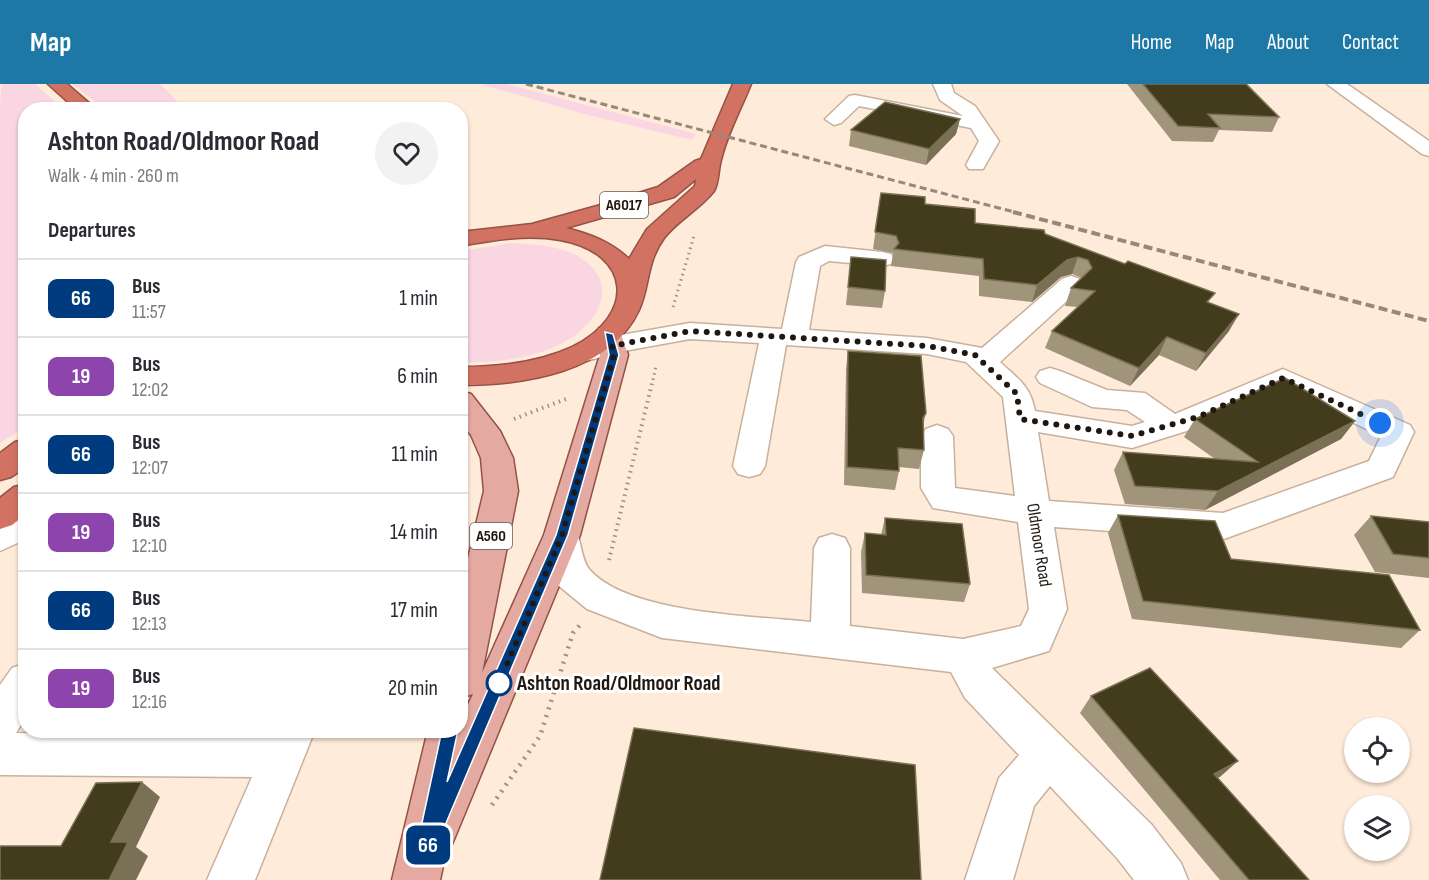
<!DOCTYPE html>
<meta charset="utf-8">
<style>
body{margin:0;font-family:"Sofia Sans Condensed",sans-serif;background:#f2f2f3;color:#2b2b33;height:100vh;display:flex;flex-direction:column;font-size:22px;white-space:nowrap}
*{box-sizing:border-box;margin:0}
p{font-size:20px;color:#7c7c81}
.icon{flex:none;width:33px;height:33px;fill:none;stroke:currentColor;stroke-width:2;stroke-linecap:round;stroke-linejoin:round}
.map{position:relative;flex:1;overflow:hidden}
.sheet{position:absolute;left:18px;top:18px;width:450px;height:636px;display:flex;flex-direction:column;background:#fff;border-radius:24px;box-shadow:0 2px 4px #0004}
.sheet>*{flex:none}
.badge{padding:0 12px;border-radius:9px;font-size:21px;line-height:39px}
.tools{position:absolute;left:1344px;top:633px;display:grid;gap:12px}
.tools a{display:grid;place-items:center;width:66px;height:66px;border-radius:50%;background:#fff;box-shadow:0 2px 4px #0004;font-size:30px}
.you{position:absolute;width:30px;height:30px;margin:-15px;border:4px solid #fff;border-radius:50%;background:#1a73e8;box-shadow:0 0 0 9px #1a73e833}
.map>.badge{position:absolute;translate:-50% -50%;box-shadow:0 0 0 3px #fff}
h2{padding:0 30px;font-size:22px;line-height:54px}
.round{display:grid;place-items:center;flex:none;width:63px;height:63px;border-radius:32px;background:#f2f2f3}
.summary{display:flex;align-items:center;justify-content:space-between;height:102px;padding:0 30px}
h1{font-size:28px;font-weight:700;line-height:45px}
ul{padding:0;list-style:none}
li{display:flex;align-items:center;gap:18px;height:78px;padding:0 30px;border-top:2px solid #e1e1e2}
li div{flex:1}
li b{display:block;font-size:22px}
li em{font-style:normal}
li .badge{min-width:66px;font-weight:700;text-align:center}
header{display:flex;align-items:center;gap:36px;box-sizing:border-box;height:84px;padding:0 30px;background:#1d78a6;color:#fff}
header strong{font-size:28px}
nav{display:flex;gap:33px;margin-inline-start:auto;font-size:21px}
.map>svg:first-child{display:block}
.green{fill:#f9d6e2}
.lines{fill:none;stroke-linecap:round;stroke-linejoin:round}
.minor-casing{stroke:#c8b19c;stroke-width:3}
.major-casing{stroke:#945245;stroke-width:3}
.highway-casing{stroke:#945245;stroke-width:3}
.path-far2{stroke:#9f9183;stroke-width:3;stroke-dasharray:1.5 4;stroke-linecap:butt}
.path-far1{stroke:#9f9183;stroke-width:4;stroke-dasharray:1.5 4.5;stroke-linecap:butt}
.path{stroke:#9f9183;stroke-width:4.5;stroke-dasharray:2 6;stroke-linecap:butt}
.minor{fill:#fff;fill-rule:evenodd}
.major{fill:#e4aaa1;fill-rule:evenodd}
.highway{fill:#d27262;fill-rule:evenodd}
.rail-far1{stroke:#96887b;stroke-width:3;stroke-dasharray:7 4;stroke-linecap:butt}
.rail{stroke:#96887b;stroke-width:4;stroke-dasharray:9 4.5;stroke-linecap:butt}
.wall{fill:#a0947a}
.shaded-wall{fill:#7a7055}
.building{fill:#423c1c;stroke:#7a7055;stroke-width:1.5}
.line{fill:#003b80;stroke:#fff;stroke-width:1.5}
.walk{stroke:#201810;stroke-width:6;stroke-dasharray:0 10.8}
.stop-dot{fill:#fff;stroke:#003b80;stroke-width:3}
.labels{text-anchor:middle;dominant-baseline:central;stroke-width:6;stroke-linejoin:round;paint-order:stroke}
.shield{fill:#fff;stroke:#635d58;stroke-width:1.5}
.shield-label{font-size:16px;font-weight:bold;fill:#201810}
.street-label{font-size:18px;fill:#201810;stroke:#fff}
.near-stop-label{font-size:21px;font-weight:bold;fill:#201810;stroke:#fff;text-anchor:start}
</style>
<header>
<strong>Map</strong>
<nav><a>Home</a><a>Map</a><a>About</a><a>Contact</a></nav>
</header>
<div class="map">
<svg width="1429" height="796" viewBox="0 0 1429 796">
<rect width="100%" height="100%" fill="#feebd9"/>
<path class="green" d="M2 0H35L64 25 26 26 25 343 0 359V21Z
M72 0H160L180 20 197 25H105Z
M480 0H506L696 50 692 56 584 30Z
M511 159C530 160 551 161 569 168 617 188 609 229 571 254 538 275 498 278 461 279V167Z"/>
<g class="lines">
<g class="minor-casing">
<path id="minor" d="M933 0H951L954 9 975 22 999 57 983 85H969L966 81 979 57 971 44 859 22 841 39 834 41 825 35 849 12 855 11 963 32 940 16Z
M1327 0H1347L1429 57V72L1422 70Z
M825 162 882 168 891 170 894 175 891 180 882 182 829 177 820 182 809 246 927 254 982 264 1062 195 1071 192 1080 195 1084 200 1080 205 1000 278C1018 295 1030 301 1035 327L1132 342 1145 338 1127 326 1092 323 1040 299 1036 293 1040 287 1050 284 1060 287 1107 306 1145 309 1175 330 1283 285 1410 341 1414 348 1393 393 1224 455 1054 443 1067 525 1049 567 992 584 1151 740 1181 779 1188 796H1134L1117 774 1050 702 1034 722 1013 796H965L999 694 1019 671 965 614 951 588 662 554 587 525 559 502 554 492 544 451 550 441 562 438 574 441C581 454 581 475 589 485 627 530 755 532 811 538L814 464 819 454 832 450 845 454 850 464V542L963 555 1021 542 1029 525 1018 438 933 424 921 404V352L926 345 937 341 948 345 953 352 955 404 1015 412 1003 313 966 278 927 270 786 261 765 382 760 390 749 393 738 390 733 382 759 259 690 255 624 267 582 278 572 276 568 270 572 264 621 251 690 239 782 245 796 178 799 173ZM1283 305 1381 352 1369 377 1223 429 1049 417 1038 348 1132 364 1209 340Z
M26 425V455L0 467V436Z
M26 579V633L16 649 270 651 272 646H315L255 796H207L252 693 0 691V601L12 584Z"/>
</g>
<g class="major-casing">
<path id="major" d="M609 242 619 244 628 271 580 451 443 782 440 796H392L428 646H460V630L463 631 473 610 460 614V508L484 407 481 374 471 351 460 338V307L471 310 500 347 513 374 518 407 482 589 544 451 600 271 595 250 599 244Z"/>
</g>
<g class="highway-casing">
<path id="highway" d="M48 0H67L97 26H77Z
M733 0H751C741 25 727 50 721 76 718 86 719 99 714 107 700 125 678 136 664 154 646 179 650 202 639 226 610 289 523 301 460 301V283C499 283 537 279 572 263 636 232 633 169 560 156 527 150 493 156 460 162V148L532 140 597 122 658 103 695 77 701 75ZM696 95 695 102 647 145 629 175C611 158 590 150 566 144L674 113Z
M26 355V383L11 393 0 396V369L15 358Z
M26 400V430L12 441 0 445V414L14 403Z"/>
</g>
<path class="path-far2" d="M673 223 694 152
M653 296 656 282"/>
<path class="path-far1" d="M514 335 566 315
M609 476 653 295"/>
<path class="path" d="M492 721 540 652 573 549 580 541"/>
<use href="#minor" class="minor"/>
<use href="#major" class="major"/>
<use href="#highway" class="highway"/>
<path class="rail-far1" d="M526 0 1018 129"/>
<path class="rail" d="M1013 128 1429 237"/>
</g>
<path class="wall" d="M1127 0H1247L1279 33 1272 48 1219 46 1213 58 1172 57Z
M960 35 956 50 926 81 849 62 851 46Z
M881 109 925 120 975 139 1045 150 1210 219 1229 247 1196 287 1159 271 1130 302 1045 264 1052 247 1078 223 1065 222 1071 204 1082 194 1072 190 1061 193 1032 218 979 212V192L891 182 893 169 873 165Z
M851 173 885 207 882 224 846 221Z
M848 267 926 329 923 341 924 366 919 385 899 383V387L895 406 844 401 846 285Z
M1195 335 1355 337 1341 355 1205 426 1125 420 1114 386 1123 368 1215 375 1184 353Z
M1118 431 1231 475 1420 546 1401 564 1132 535 1108 449Z
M1371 432 1429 438V494L1375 488 1354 451Z
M885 434 970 500 964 518 862 509 861 468 865 449 881 451Z
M1091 612 1221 692 1218 694 1309 796H1220L1080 629Z"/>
<path class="shaded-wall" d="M960 35 956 50 926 81 929 65Z
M1078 173 1072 190 1061 193 1032 218 1037 201 1067 176Z
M1239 230 1229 247 1196 287 1206 269Z
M1167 253 1159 271 1130 302 1139 284Z
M1355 337 1341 355 1205 426 1218 407Z
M1238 677 1221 692 1198 705 1214 690Z
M142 698 160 713 136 763 148 772 136 796H109L111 758Z"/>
<path class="building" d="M1143 0H1246L1279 33 1208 30 1220 44 1178 42Z
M885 18 960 35 929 65 851 46Z
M881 109 925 113V120L975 125V139L1044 146 1045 150 1125 180 1128 177 1215 209 1207 218 1239 230 1206 269 1167 253 1139 284 1052 247 1095 207 1071 204 1092 184 1088 176 1078 173 1067 176 1037 201 984 195 983 175 894 165 899 159 896 152 875 148Z
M851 173 886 176 885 207 848 203Z
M848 267 921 272 926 329 923 334 924 366 898 364 899 387 847 383Z
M1285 294 1355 337 1218 407 1135 402 1123 368 1258 378 1195 335Z
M1118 431 1215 437 1231 475 1389 491 1420 546 1143 517Z
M1371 432 1429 438V474L1393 470Z
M885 434 962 440 970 500 866 491 865 449 886 451Z
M1150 584 1238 677 1214 690 1309 796H1249L1091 612Z
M26 595V603H20Z
M634 644 915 681 921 796H600Z
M142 698 111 758H128L109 796H0V762H61L96 699Z"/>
<path class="line" d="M605 248 613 250 619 271 568 451 430 777 424 779 418 777 415 771 442 646 445 641 450 639 455 641 458 646 447 698 556 451 609 271Z"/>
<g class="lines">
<path class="walk" d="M499 599 562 451 614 271 612 262 690 247 927 262 975 271 1017 310 1020 335 1132 352 1198 333 1283 294 1380 339"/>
</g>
<circle class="stop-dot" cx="499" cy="599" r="12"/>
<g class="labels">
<g class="shield">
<rect x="600" y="108" width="48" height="26" rx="4.5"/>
<rect x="470" y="439" width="42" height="26" rx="4.5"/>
</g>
<g class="shield-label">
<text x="624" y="121">A6017</text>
<text x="491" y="452">A560</text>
</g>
<g class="street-label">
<text transform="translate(1039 461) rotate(81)">Oldmoor Road</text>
</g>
<g class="near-stop-label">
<text x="517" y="599">Ashton Road/Oldmoor Road</text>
</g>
</g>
</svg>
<div class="tools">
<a><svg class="icon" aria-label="locate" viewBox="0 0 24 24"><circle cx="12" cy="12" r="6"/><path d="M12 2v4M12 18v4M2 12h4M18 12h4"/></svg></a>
<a><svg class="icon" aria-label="layers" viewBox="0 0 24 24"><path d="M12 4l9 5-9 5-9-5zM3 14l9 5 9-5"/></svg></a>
</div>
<div class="you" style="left:1380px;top:339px"></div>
<b class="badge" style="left:428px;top:761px;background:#003b80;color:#fff">66</b>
<section class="sheet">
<div class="summary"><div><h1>Ashton Road/Oldmoor Road</h1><p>Walk · 4 min · 260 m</p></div><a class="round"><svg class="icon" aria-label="heart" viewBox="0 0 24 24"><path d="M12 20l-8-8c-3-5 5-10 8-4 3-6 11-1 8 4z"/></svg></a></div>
<h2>Departures</h2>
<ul>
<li><span class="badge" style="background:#003b80;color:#fff">66</span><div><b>Bus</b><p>11:57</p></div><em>1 min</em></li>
<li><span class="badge" style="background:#8e44ad;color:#fff">19</span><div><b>Bus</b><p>12:02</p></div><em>6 min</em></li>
<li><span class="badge" style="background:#003b80;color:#fff">66</span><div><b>Bus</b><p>12:07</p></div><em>11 min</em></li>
<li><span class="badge" style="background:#8e44ad;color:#fff">19</span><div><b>Bus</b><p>12:10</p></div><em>14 min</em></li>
<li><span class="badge" style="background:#003b80;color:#fff">66</span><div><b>Bus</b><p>12:13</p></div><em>17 min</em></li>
<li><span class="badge" style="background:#8e44ad;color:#fff">19</span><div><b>Bus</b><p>12:16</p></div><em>20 min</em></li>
</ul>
</section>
</div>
